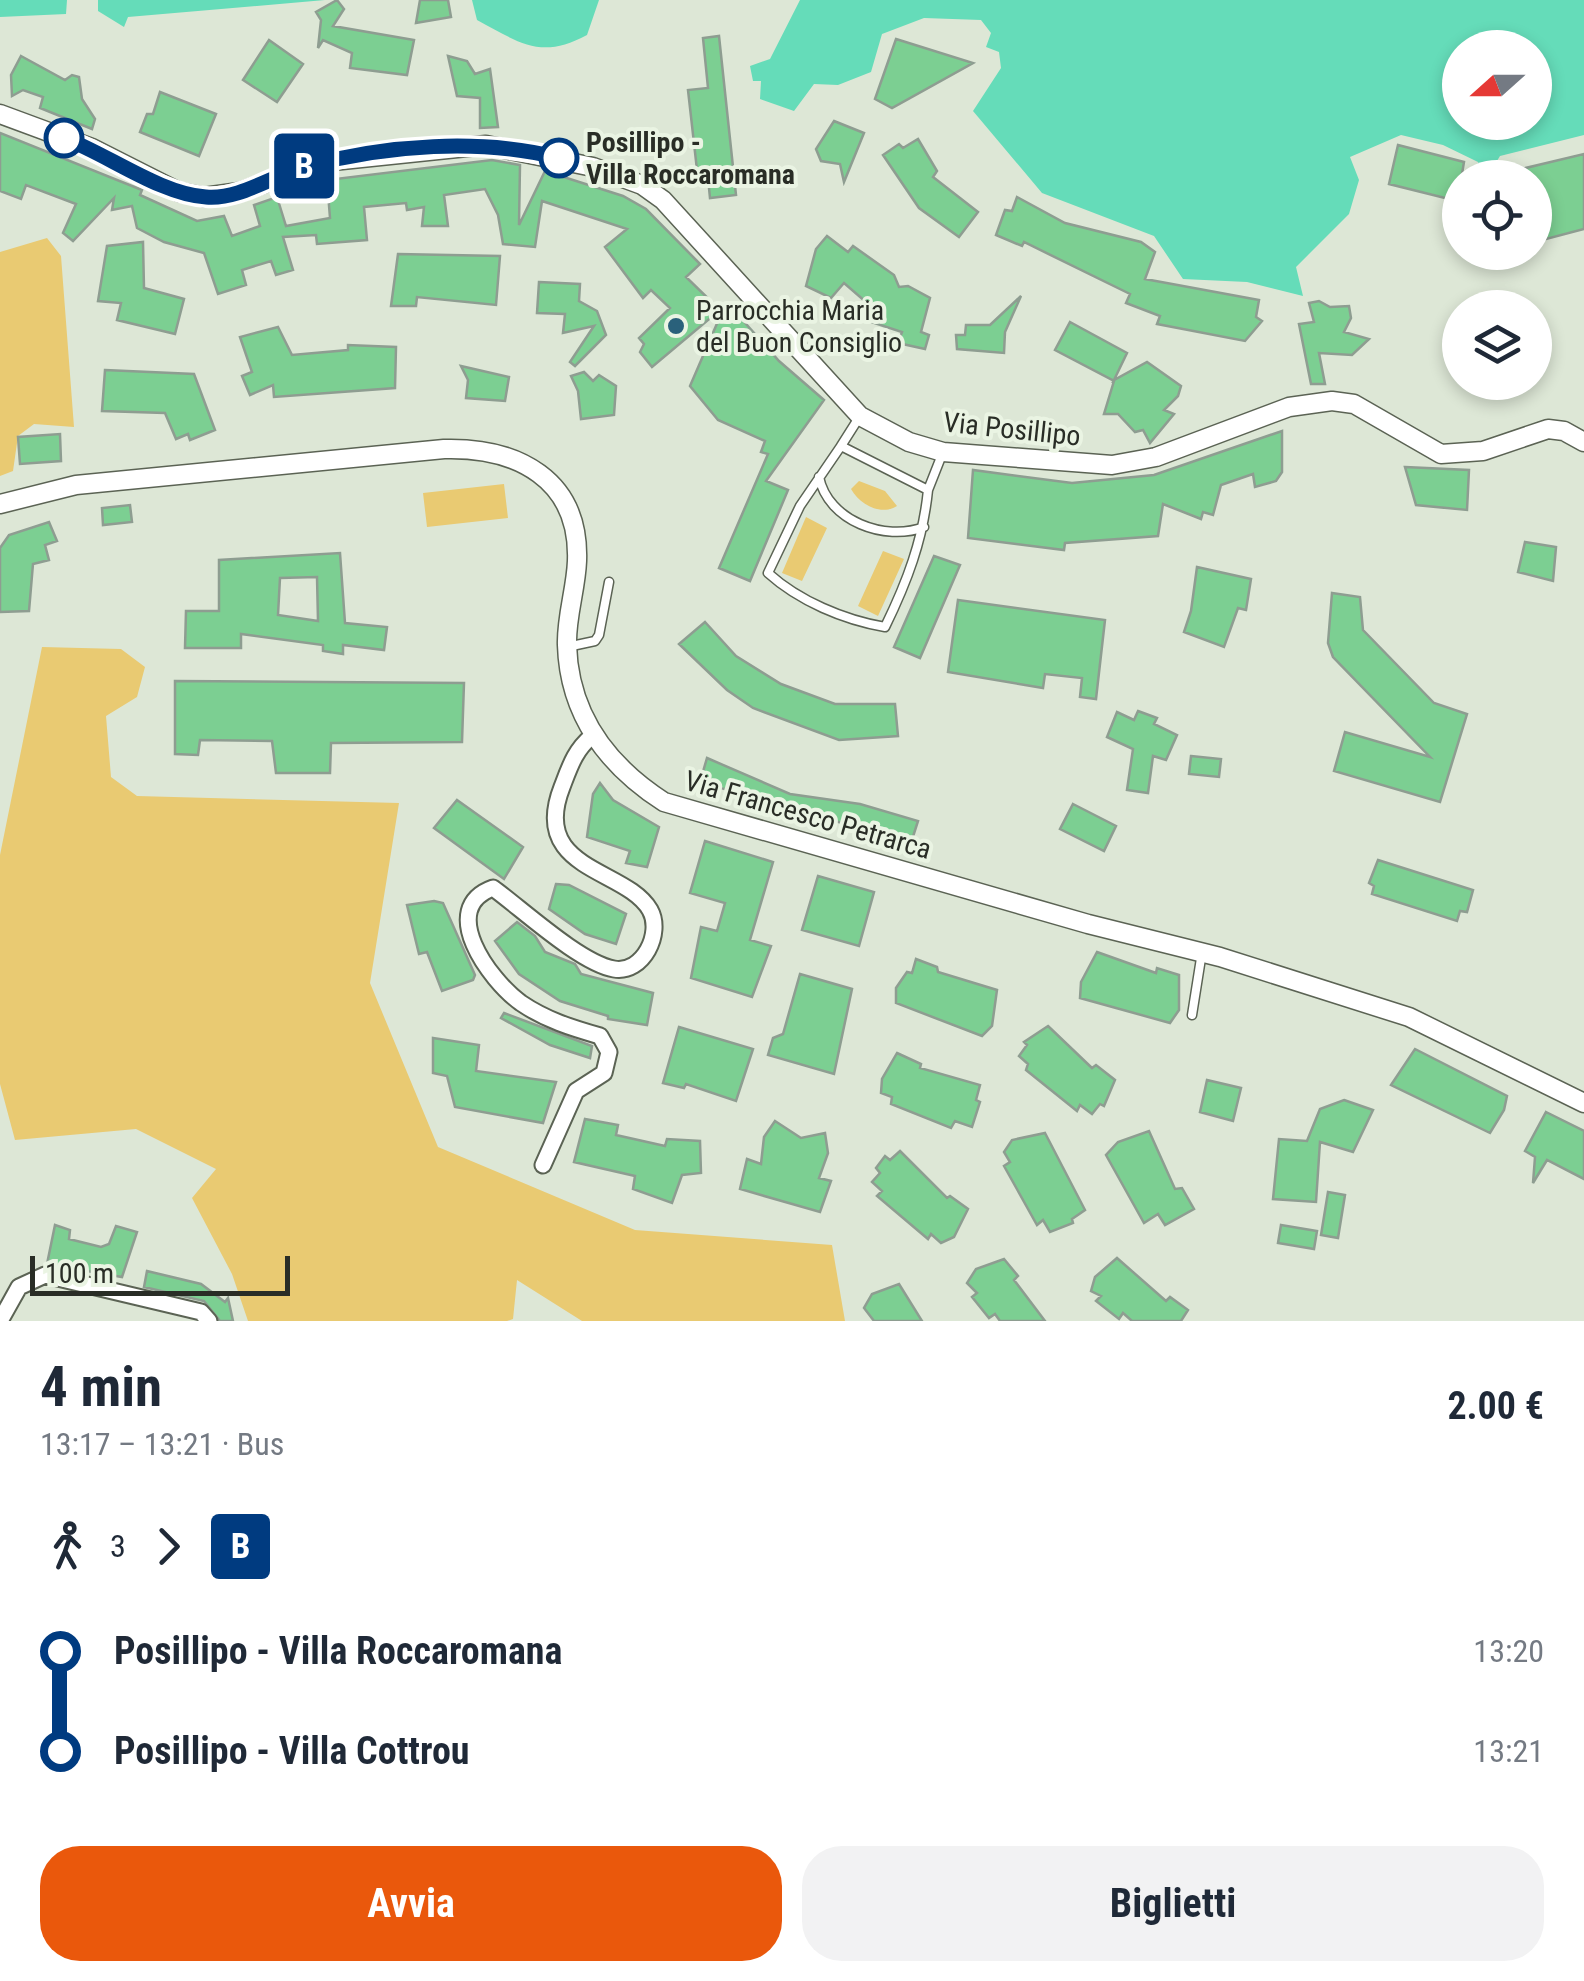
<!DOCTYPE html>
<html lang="it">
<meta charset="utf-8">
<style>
body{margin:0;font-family:"Roboto Condensed",sans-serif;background:#f2f2f3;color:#1f2937;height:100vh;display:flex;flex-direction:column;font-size:38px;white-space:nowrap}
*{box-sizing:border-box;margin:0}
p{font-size:32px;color:#747a83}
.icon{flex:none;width:55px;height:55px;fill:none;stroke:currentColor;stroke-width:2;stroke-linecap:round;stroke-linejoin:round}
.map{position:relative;height:1321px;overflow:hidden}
.drawer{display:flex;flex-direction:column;background:#fff;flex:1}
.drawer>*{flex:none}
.badge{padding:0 20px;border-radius:8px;font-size:35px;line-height:65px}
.needle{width:65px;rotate:249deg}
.controls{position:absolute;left:1442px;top:30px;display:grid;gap:20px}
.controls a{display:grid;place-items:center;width:110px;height:110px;border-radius:50%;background:#fff;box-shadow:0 5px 15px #0003;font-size:50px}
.scale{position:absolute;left:30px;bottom:25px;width:260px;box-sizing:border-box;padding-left:10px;border:5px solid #292d26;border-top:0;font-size:28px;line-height:35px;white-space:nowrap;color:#292d26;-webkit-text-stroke:8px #eaf4e3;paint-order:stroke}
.map>.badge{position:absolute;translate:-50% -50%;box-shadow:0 0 0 5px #fff}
.legs{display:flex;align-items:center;gap:15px;height:110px;padding:0 40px;font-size:32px}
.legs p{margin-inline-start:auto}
.head{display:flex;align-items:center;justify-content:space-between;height:170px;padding:0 40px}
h1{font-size:55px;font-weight:700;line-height:75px}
.action{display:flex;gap:20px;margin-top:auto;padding:20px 40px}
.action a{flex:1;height:115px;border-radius:40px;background:#ea580c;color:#fff;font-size:40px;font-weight:700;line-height:115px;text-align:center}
.action a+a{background:#f2f2f3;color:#1f2937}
ul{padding:0 40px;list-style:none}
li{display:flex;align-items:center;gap:35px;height:100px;font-size:38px}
li i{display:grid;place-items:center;width:15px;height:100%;margin:0 12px;background:currentColor}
li i::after{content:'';width:25px;height:25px;margin:-12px;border:8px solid;border-radius:50%;background:#fff}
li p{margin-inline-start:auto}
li:first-child i{background:linear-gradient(#0000 50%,currentColor 0)}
li:last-child i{background:linear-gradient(currentColor 50%,#0000 0)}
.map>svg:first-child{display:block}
.green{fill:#e9ca72}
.water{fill:#65dcb9;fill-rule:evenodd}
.building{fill:#7ccf92;stroke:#8e9d91;stroke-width:2.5;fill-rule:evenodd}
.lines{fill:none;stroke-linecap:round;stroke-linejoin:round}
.service-casing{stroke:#5b6354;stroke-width:11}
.minor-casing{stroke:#5b6354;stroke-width:19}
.tertiary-casing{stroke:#5b6354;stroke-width:21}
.service{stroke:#fff;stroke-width:8}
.minor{stroke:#fff;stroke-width:15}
.tertiary{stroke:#fff;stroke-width:18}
.line-1-casing{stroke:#fff;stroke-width:22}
.line-1{stroke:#003b80;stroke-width:15}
.stop-1-dot{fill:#fff;stroke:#003b80;stroke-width:5}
.poi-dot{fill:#2a617b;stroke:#eaf4e3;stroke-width:4}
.labels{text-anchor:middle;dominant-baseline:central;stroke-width:8;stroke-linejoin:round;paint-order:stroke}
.stop-label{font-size:28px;font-weight:bold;fill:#292d26;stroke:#eaf4e3;text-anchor:start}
.poi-label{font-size:28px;fill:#292d26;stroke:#eaf4e3;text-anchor:start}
.street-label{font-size:28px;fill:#292d26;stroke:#eaf4e3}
</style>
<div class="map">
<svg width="1584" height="1321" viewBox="0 0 1584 1321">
<rect width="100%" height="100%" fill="#dde7d6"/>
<path class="green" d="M47 238 61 256 74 427 34 424 18 436 13 471 0 476V252Z
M859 481 885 491 897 506C881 516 860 505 851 489Z
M504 484 508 518 427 527 423 493Z
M806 517 827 528 802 581 782 573Z
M883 551 904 559 878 616 858 606Z
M42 647 121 649 145 667 137 697 106 716 111 777 137 796 399 803 370 983 438 1147 635 1230 832 1245 845 1321H582L517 1280 513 1319 507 1321H248L232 1274 192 1198 216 1169 136 1129 15 1140 0 1084V855Z"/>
<path class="water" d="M0 0H67L66 14 0 17Z
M98 0H325L128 17 124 27 98 11Z
M472 0H599L587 35C541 60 520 43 477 20Z
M800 0H1584V135L1500 156 1492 169 1480 168 1478 162 1443 145 1401 135 1350 157 1359 180 1349 214 1296 267 1303 296 1247 282 1183 279 1154 236 1042 193 973 111 1001 68 999 52 986 47 991 33 981 20 924 18 882 34 871 72 838 85 814 84 794 111 760 99 761 81H753L750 66 770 59ZM1460 48H1535V122H1460Z"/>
<path class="building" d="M337 0 344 9 333 26 414 40 407 75 350 68 352 53 323 40 318 48 321 20 316 12Z
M420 0H448L451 17 416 23Z
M719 36 736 195 710 198 708 178 698 179 688 90 708 88 703 38Z
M896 39 973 63 892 108 875 99Z
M269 40 303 64 277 102 243 80Z
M21 56 65 80 72 75 79 77 82 99 95 119 92 129 40 108 43 97 23 90 12 96 11 75Z
M448 56 467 61 475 74 490 69 498 127 480 128V98L457 96Z
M160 92 216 114 199 156 140 132 147 114H153Z
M834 121 864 133 844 182 840 164 821 161 816 149Z
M0 133 142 190 140 195 197 221 224 216 232 236 260 226 254 205 277 197 286 226 330 218 327 180 492 160 520 165 519 225 545 171 623 196 646 209 700 264 686 277 720 310 652 367 640 352 644 344 639 338 670 308 651 290 643 298 605 247 627 229 542 201 535 247 503 244 498 215 485 189 444 195 448 226H422L424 207 407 210 406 203 364 207 367 240 317 244 316 235 283 237 293 270 276 275 271 261 242 270 246 285 218 294 204 253 164 242 137 228 132 206 112 210 114 198 73 241 63 233 76 204 26 185 21 199 0 191Z
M918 139 937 171 933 177 978 212 959 237 919 208 883 155 899 144 903 148Z
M1398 145 1464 162 1460 186 1453 184 1449 199 1389 184Z
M1584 154V229L1535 242V178H1509V172Z
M1017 197 1065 223 1141 242 1155 252 1145 279 1259 300 1256 317 1262 321 1245 341 1157 324 1160 316 1126 303 1130 294 1024 242 1022 246 996 235 1005 210 1012 211Z
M827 236 848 252 853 246 894 275 899 287 908 286 930 298 921 332 929 335 925 349 898 343 902 332 871 322 874 309 844 283 831 298 806 286 816 249Z
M143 242 144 288 184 299 175 334 117 320 121 303 98 301 107 246Z
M398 254 500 256 496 305 417 297 416 306H391Z
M539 282 580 284 579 301 597 311 606 335 575 366 570 362 594 326 563 333 565 314 537 313Z
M1021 296 1005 332 1004 353 957 349 956 335H965L966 325H990Z
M1319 301 1330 307 1349 306 1351 318 1344 332 1369 339 1352 355 1319 353 1325 384H1311L1299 324 1314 322 1309 303Z
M722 312 731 321 738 315 779 361 824 400 766 481 788 490 750 581 719 568 768 454 761 452 765 441 718 420 690 386Z
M1070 322 1127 353 1114 380 1147 362 1181 386 1178 396 1164 410 1174 414 1150 443 1143 430 1135 432 1118 414H1104L1114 381 1055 350Z
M278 327 292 355 348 350V345L396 347 395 388 274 397 273 385 250 395 242 376 252 372 240 337Z
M461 366 509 377 505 401 466 398 468 380Z
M105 370 194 374 215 430 190 440 188 434 176 439 165 413 102 411Z
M584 372 593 381 599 375 616 386 614 415 581 419 578 391 571 376Z
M1282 431V472L1276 481 1255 487 1253 474 1221 485 1213 515 1203 512 1201 519 1163 504 1158 536 1065 543 1064 550 968 538 973 470 1072 483 1154 475Z
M60 434 61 461 20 464 18 437Z
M1405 467 1469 470 1467 510 1416 505Z
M130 505 132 522 103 525 102 508Z
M49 522 57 541 45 545 49 560 33 564 29 611 0 612V548L9 535Z
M1525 542 1556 547 1553 581 1518 572Z
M340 553 345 623 387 627 384 650 343 645V654L323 651V645L241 634V648H185L186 611H219V560ZM317 577 318 621 278 615 280 578Z
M934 556 960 565 920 658 894 647Z
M1197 567 1251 579 1246 610 1238 608 1224 647 1184 632 1191 611Z
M1332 593 1360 597 1363 630 1434 703 1467 714 1440 802 1334 771 1345 732 1430 757 1333 657 1328 643Z
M958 600 1105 620 1096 699 1080 697 1082 678 1045 674 1043 688 948 672Z
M705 622 736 656 781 684 835 704H895L898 736 839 740 753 708 727 690 679 644Z
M175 681 464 683 462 742 331 743 330 773H276L272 741 200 740 198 755 175 754Z
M1138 711 1157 718 1154 724 1177 735 1166 760 1153 756 1148 793 1127 790 1133 749 1107 737 1117 712 1134 720Z
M1191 756 1221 759 1219 777 1189 774Z
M707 758 790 794 860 804 918 821 911 843 700 782Z
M600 783 613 800 659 827 647 867 626 863 630 851 587 837 593 794Z
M457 800 523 847 504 879 434 828Z
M1073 804 1116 826 1104 851 1060 829Z
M705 841 773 862 750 940 771 946 752 997 691 978 701 927 717 931 725 903 690 893Z
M1378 860 1473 890 1467 912 1460 911 1457 921 1372 894 1374 886 1369 883Z
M818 876 874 892 859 946 802 930Z
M556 884 569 885 626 914 616 944 585 934 549 909Z
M434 901 443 903 475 975 473 980 442 991 427 952 419 954 407 905Z
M517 922 535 936 545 952 575 964 581 974 653 993 647 1025 608 1019V1016L560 1001 519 974 495 941Z
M1097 952 1156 973 1157 968 1179 975V1010L1170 1023 1080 998 1081 982Z
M916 959 937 967 938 972 997 990 992 1026 982 1036 896 1003V988L907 972 912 973Z
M800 974 852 989 834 1074 768 1055 773 1038 783 1034Z
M504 1013 592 1046 590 1058 550 1045 501 1018Z
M1048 1026 1092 1068 1096 1065 1115 1080 1104 1106 1100 1104 1092 1114 1080 1105 1077 1111 1026 1070 1028 1064 1019 1056 1027 1045 1024 1042Z
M679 1027 753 1049 736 1101 686 1084 684 1088 663 1083Z
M433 1038 479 1045 476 1071 556 1082 543 1123 455 1107 447 1076 433 1073Z
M1415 1049 1507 1096 1504 1110 1490 1133 1391 1085Z
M897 1053 921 1064 920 1068 980 1085 976 1100 980 1102 972 1127 955 1121 951 1128 891 1104 892 1097 881 1093 882 1079Z
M1207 1080 1241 1088 1233 1121 1200 1112Z
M1344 1100 1373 1110 1353 1152 1320 1142 1316 1202 1273 1199 1279 1139 1307 1141 1320 1109Z
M1546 1112 1584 1131V1179L1547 1160 1533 1183 1535 1157 1525 1151Z
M585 1119 618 1125 616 1135 665 1146 667 1139 700 1141 701 1173 682 1175 672 1203 633 1189 635 1176 574 1162Z
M775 1121 801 1138 825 1133 828 1153 819 1178 831 1181 820 1212 740 1189 747 1159 761 1164 764 1137Z
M1149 1131 1175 1189 1182 1188 1194 1209 1165 1225 1158 1214 1144 1223 1106 1155 1118 1142Z
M1045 1133 1085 1210 1072 1219 1073 1223 1050 1232 1043 1220 1037 1225 1004 1166 1010 1162 1004 1152 1012 1140Z
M900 1151 947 1198 950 1196 968 1209 954 1237 941 1243 931 1234 928 1239 877 1196 882 1191 872 1182 880 1173 876 1168 885 1156 890 1160Z
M1328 1192 1345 1195 1338 1238 1321 1235Z
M55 1225 70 1230 69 1239 101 1247 109 1244 116 1226 137 1232 122 1277 47 1264Z
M1281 1225 1317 1231 1314 1249 1278 1243Z
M1117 1258 1166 1301 1170 1297 1188 1310 1181 1321H1132L1123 1313 1119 1319 1096 1301 1101 1296 1091 1291 1095 1277Z
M1004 1259 1018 1276 1014 1280 1045 1321H1000L995 1314 989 1318 972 1297 977 1293 967 1283 976 1269Z
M147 1271 201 1284 225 1302 228 1298 233 1321H220L204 1301 144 1287Z
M899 1284 922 1321H874L864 1308 872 1294Z"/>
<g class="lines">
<g class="service-casing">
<path id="service" d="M860 416 841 446 928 490 943 452
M841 446 800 506 768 573C799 601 844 620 885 627 907 582 923 540 928 490
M819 477C828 521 885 542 924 527
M567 647 595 641 599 635 609 582
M1192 1015 1202 952"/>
</g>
<g class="minor-casing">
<path id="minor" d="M543 1165 576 1091 604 1073 609 1052 600 1036C572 1028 546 1020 521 1003 489 980 437 908 493 888 522 909 580 963 614 969 643 974 663 933 650 910 626 868 529 871 562 787 570 766 575 750 592 736
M0 1321 19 1287 45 1275 201 1312 209 1321"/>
</g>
<g class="tertiary-casing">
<path id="tertiary" d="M0 114 92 148 179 192 204 197 240 192 323 162 486 145 593 167 642 185 663 200 860 416 909 442 943 452 1112 465 1156 457 1289 407 1332 401 1354 404 1441 454 1483 451 1548 429 1564 431 1584 442
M0 504 76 485 444 449C517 447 580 479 577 561 576 589 566 617 567 645 569 715 608 766 664 802L1088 924 1220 957 1409 1017 1584 1103"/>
</g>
<use href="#service" class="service"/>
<use href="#minor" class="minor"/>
<use href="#tertiary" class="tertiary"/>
</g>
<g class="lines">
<g class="line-1-casing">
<path id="line-1" d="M64 138C107 154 162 195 206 197 241 200 274 174 308 166 386 145 481 138 559 158"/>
</g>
<use href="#line-1" class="line-1"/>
</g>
<g class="stop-1-dot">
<circle cx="64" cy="138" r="18"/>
<circle cx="559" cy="158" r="18"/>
</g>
<circle class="poi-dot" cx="676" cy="326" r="10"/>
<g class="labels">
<g class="stop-label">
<text x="586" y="142">Posillipo -<tspan x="586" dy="32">Villa Roccaromana</tspan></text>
</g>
<g class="poi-label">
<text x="696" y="310">Parrocchia Maria<tspan x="696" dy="32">del Buon Consiglio</tspan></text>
</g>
<g class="street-label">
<text transform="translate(1012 429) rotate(6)">Via Posillipo</text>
<text transform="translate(808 815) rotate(16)">Via Francesco Petrarca</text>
</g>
</g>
</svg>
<div class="controls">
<a><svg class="needle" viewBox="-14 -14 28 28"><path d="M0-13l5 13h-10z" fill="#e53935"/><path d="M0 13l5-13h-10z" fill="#747a83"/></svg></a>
<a><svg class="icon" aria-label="locate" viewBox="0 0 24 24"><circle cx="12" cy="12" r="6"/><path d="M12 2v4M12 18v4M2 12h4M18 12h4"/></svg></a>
<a><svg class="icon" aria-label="layers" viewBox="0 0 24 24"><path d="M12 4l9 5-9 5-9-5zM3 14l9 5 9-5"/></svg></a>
</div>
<div class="scale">100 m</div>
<b class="badge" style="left:304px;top:166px;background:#003b80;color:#fff">B</b>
</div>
<section class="drawer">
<div class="head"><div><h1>4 min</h1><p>13:17 – 13:21 · Bus</p></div><b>2.00 €</b></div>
<div class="legs"><svg class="icon" aria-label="walk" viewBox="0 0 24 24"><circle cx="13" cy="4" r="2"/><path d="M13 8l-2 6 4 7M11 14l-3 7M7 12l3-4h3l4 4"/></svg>3<svg class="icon" aria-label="forward" viewBox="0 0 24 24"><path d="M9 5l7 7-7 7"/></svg><b class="badge" style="background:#003b80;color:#fff">B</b></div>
<ul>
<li><i style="color:#003b80"></i><b>Posillipo - Villa Roccaromana</b><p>13:20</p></li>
<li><i style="color:#003b80"></i><b>Posillipo - Villa Cottrou</b><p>13:21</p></li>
</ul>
<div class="action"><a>Avvia</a><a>Biglietti</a></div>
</section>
